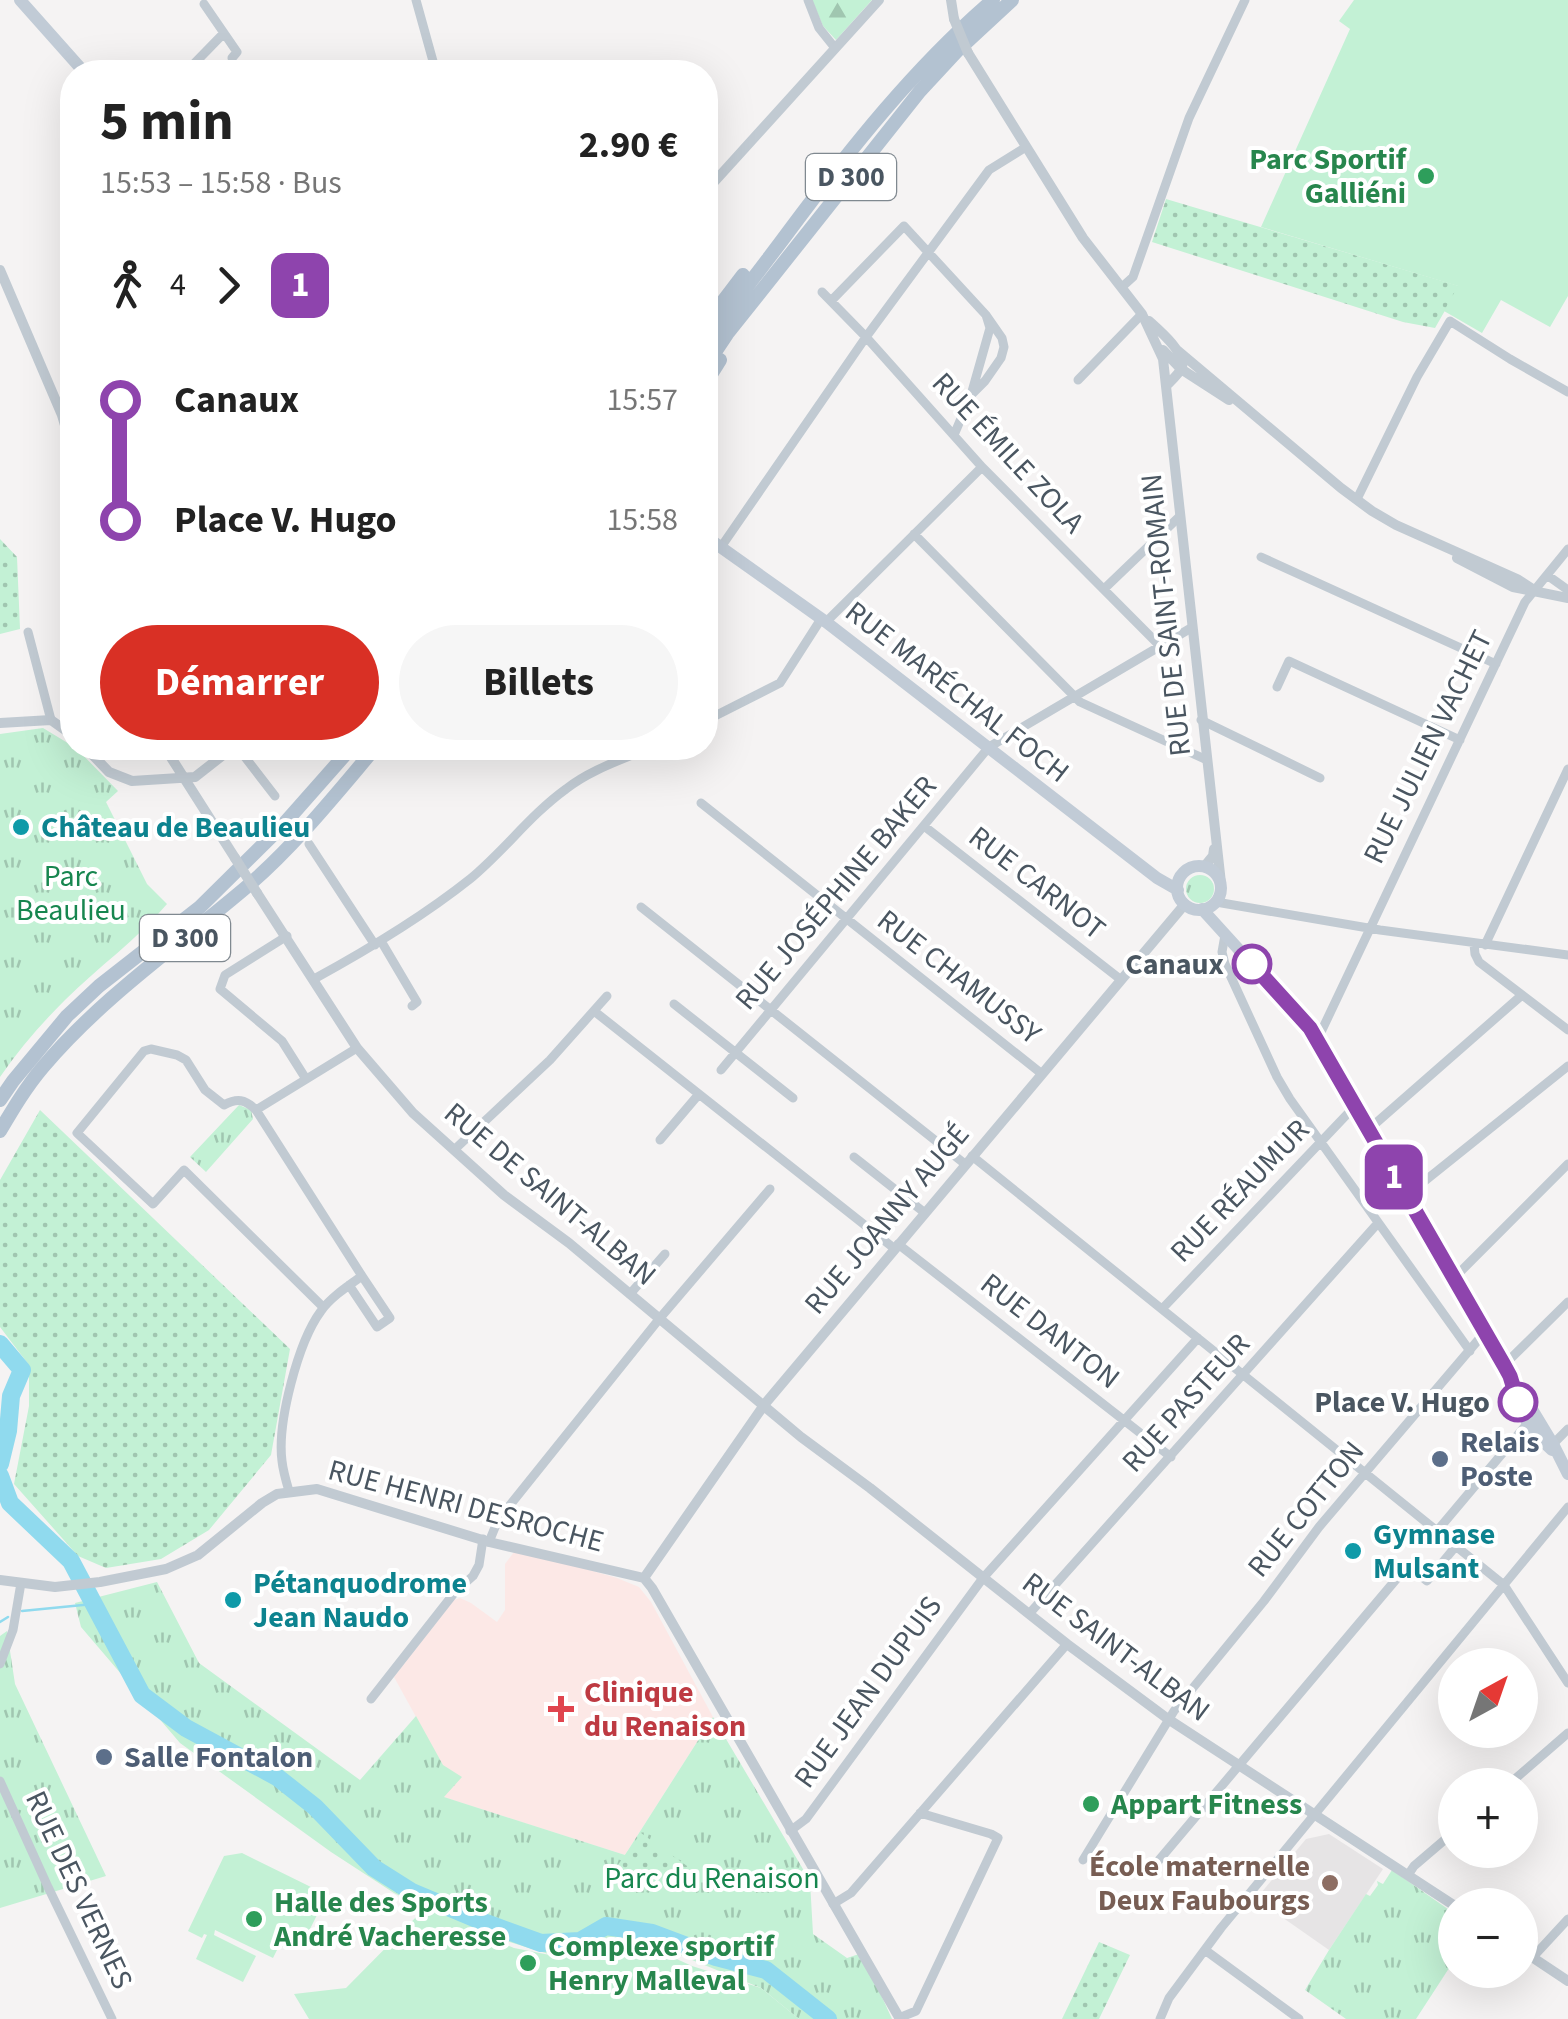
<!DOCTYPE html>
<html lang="fr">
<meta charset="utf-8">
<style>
body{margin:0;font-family:"Source Sans 3",sans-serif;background:#f6f6f6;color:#222;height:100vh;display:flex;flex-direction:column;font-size:38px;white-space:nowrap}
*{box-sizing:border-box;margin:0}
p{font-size:32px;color:#767676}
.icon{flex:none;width:55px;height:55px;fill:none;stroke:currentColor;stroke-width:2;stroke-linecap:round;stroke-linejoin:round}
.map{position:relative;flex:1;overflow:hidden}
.panel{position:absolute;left:60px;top:60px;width:658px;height:700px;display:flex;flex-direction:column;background:#fff;border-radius:40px;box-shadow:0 10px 40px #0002}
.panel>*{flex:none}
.badge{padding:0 20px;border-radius:15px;font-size:35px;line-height:65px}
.needle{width:65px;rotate:40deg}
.tools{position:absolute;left:1438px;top:1648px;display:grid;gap:20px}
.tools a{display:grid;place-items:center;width:100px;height:100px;border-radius:50%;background:#fff;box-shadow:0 10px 40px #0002;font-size:50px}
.map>.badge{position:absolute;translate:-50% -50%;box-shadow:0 0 0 5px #fff}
.legs{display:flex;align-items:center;gap:15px;height:110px;padding:0 40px;font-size:32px}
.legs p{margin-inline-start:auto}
.overview{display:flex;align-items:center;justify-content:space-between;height:170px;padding:0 40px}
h1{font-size:55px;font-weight:700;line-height:75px}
.primary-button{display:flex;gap:20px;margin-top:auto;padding:20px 40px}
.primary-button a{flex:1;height:115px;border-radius:60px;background:#d93025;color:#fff;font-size:40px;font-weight:700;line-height:115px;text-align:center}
.primary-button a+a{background:#f6f6f6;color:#222}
ul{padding:0 40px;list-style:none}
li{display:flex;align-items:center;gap:35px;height:120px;font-size:38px}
li i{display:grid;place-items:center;width:15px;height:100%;margin:0 12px;background:currentColor}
li i::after{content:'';width:25px;height:25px;margin:-12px;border:8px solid;border-radius:50%;background:#fff}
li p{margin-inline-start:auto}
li:first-child i{background:linear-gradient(#0000 50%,currentColor 0)}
li:last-child i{background:linear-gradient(currentColor 50%,#0000 0)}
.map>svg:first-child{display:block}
.education{fill:#e6e4e5}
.medical{fill:#fce8e6}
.grass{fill:url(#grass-tufts)}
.forest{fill:url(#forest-firs)}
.garden{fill:url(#garden-dots)}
.pitch{fill:#c3f1d5}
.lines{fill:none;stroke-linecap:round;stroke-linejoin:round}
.stream{stroke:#90daee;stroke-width:2.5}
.river{stroke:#90daee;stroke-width:18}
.minor{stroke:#c1cad2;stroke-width:9}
.tertiary{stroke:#c1cad2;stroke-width:10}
.secondary{stroke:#c1cbd6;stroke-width:12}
.primary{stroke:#b3c2d1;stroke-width:14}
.tertiary-bridge{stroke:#c1cad2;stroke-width:10}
.line-1-casing{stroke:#fff;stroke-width:22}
.line-1{stroke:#8e44ad;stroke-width:15}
.leisure-dot{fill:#2e9e5b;stroke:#fff;stroke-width:4}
.culture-dot{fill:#0f9aa8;stroke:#fff;stroke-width:4}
.stop-1-dot{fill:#fff;stroke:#8e44ad;stroke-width:5}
.service-dot{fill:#5c6f8a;stroke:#fff;stroke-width:4}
.health-dot{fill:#e0444e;stroke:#fff;stroke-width:4}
.education-dot{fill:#8d6e63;stroke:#fff;stroke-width:4}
.labels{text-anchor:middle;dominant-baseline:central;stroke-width:8;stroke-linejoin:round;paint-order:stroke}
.shield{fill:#fff;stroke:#808990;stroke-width:2.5}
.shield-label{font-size:28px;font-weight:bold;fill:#4a5661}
.leisure-label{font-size:30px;font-weight:bold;fill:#27864d;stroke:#fff;text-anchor:start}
.street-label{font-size:30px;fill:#4a5661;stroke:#fff}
.culture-label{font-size:30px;font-weight:bold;fill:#0d838f;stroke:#fff;text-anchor:start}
.park-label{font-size:30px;fill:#17864f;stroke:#fff}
.stop-label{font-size:30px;font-weight:bold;fill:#4a5661;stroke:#fff;text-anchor:end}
.service-label{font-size:30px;font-weight:bold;fill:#4e5e75;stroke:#fff;text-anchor:start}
.health-label{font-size:30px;font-weight:bold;fill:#be3a42;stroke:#fff;text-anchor:start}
.education-label{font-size:30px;font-weight:bold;fill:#785e54;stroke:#fff;text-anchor:end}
</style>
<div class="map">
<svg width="1568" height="2019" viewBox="0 0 1568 2019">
<defs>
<pattern id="grass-tufts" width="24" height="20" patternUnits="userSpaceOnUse" patternTransform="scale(2.5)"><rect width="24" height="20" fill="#c3f1d5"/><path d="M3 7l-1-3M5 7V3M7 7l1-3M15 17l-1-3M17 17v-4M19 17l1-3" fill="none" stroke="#a0c6b0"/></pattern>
<pattern id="forest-firs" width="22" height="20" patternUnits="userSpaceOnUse" patternTransform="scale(2.5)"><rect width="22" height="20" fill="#c3f1d5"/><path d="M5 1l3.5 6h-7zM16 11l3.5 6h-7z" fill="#a0c6b0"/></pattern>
<pattern id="garden-dots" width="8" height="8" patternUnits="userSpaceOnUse" patternTransform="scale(2.5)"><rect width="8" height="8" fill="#c3f1d5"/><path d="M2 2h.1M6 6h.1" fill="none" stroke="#a0c6b0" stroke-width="1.8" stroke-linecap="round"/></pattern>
</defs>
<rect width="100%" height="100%" fill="#f5f3f3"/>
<path class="education" d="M1329 1834 1383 1869 1329 1950 1256 1899 1306 1839Z"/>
<path class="medical" d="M514 1552 548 1558 617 1578 639 1587 651 1602 713 1717 625 1855 443 1797V1766L394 1677 454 1600 460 1598 471 1603 497 1622 505 1610V1564Z"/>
<path class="grass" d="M43 728 76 748 118 791 106 802 147 884 167 904C137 940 98 967 65 1000 41 1024 19 1049 0 1077V734Z
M1186 889a14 14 0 1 1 28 0a14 14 0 1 1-28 0Z
M239 1105 251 1110 253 1119 206 1172 190 1157Z
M157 1582 199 1663 360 1780 416 1716 443 1765 462 1777 444 1797 625 1855 713 1717 810 1881 813 1934 847 1958 862 1953 892 2019H799L761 1988 638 1938 555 1956 467 1929 394 1893 331 1852 180 1743 81 1627 75 1603Z
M7 1631 15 1684 106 1876 0 1908V1636Z
M1392 1870 1455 1914V1959L1416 2019H1346L1305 1990 1329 1950 1366 1894 1370 1896 1378 1885 1377 1881 1383 1884Z"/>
<path class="forest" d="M812 0H872L836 40 823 26Z"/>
<path class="garden" d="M1166 199 1459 286 1435 328 1403 322 1152 242Z
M0 539 17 557 20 629 0 634Z
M40 1110 290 1349 271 1455 209 1530 161 1559 106 1568 78 1556 14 1484 29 1406V1365L0 1327V1180Z
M641 1833 694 1871 691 1888 612 1873Z
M1099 1942 1130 1955 1099 2019H1062Z"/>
<path class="pitch" d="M1354 0H1568V296L1550 327 1501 300 1482 333 1444 311 1458 286 1261 227 1350 29 1339 21Z
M242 1853 315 1889 321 1907 304 1941 278 1948 273 1958 215 1930 214 1935 256 1956 243 1982 196 1959 207 1935 204 1934 202 1938 188 1931 224 1856Z
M428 1905 467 1929 514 1948 555 1956 635 1940 692 1966 761 1988 799 2019H309L294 1994 346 1988Z"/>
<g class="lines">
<path class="stream" d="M22 1611 93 1604
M0 1622 8 1617"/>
<path class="river" d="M0 1344 22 1370 11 1396 8 1431 0 1464
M0 1476 10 1503 71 1561 142 1695 186 1728 277 1777 315 1807 374 1868 412 1892 486 1923 541 1943 580 1941 606 1926 652 1933 716 1957 766 1970 828 2019"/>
<path class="minor" d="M416 0 436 72
M808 0 819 28 835 48
M204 4 237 52 232 58
M186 72 224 33
M1122 287 1133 277 1189 118 1245 0
M822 292 866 337 982 467 1160 646
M831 301 904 226 986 315 1002 338 1004 347 1001 358 985 381 971 395 990 328 986 315
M1078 380 1142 314
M954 435 971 395
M1357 499 1417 377 1450 321 1510 359 1568 392
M914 534 1080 702 1207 760
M721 547 866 337 989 170 1026 147
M1261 557 1496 664
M1547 575 1568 590
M1104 589 1179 517
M826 622 982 467
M28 632 51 720
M1277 687 1289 661 1460 740
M1201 720 1320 778
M705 721 780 683 821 619
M238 748 275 796
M701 803 1042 1074
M924 826 1120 979
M309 844 375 945
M1216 902 1380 930 1568 955
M641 907 965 1164
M1225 935 1222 952 1225 964 1277 1077 1290 1099 1470 1351
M287 936 225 975 220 989 282 1041 306 1079
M381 941 417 1002 412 1006
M1474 944 1475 954 1479 962 1568 1030
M1485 945 1568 769
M314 979C369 949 421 918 470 879 504 851 530 815 566 789 590 770 621 760 649 748
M674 1004 793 1098
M594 1011 895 1249
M1315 1038 1321 1032 1525 602 1568 549
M721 1070 989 747 1191 628
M256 1110C245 1099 237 1098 224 1105L205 1090 186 1060 177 1055 151 1049 144 1051 77 1133 153 1204 184 1170 323 1307
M1368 1130 1522 995
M660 1140 699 1094
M454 1150 550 1060 607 996
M972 1156 1504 1585 1568 1683
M854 1157 925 1213
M1406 1196 1568 1066
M898 1244 1171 1457
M1453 1279 1568 1164
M349 1285 377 1327 390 1318 362 1276
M630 1294 665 1254
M1162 1309 1354 1107
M1504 1365 1568 1302
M1553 1444 1568 1429
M289 1491C286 1481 283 1471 282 1461 277 1423 298 1342 321 1311 331 1297 348 1286 362 1276L256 1110 357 1048
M1437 1531 1527 1424
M489 1542 498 1520 660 1318 770 1189
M1029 1614 1378 1223
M0 1664 13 1630 21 1583
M371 1699 455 1592 473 1576 479 1565 483 1539
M0 1781 48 1887 112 2019
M1508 1785 1568 1733
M790 1831 806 1819 983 1578 1198 1338
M1083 1860 1174 1711 1264 1601 1319 1527 1485 1332
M1154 1866 1404 1570 1411 1568 1427 1581 1456 1546
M1408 1875 1414 1866 1455 1831
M833 1904 851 1893 1067 1644
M1205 1950 1299 2019
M1533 1957 1568 1919
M899 2018 916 2011 998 1838 991 1834 920 1813
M1160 2019 1169 1998 1221 1928 1568 1507"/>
<path class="tertiary" d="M951 0 954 19
M968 53 1083 238 1142 314 1163 359 1221 883
M705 192 879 0
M0 270 62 415 72 449
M1149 321C1159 330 1186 353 1182 367 1180 373 1171 381 1166 386
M1163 350 1181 369 1229 400
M1177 350 1341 488 1372 511 1396 525 1517 579 1534 590
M1457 558 1513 587 1568 598
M0 723 51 720 72 735
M86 748 109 772 132 781 195 777 232 748
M165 748 235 858
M1204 867 1213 856 1214 849
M257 893 357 1048 413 1113 504 1195 569 1243 801 1437 870 1488 1067 1644 1168 1719 1455 1906
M644 1578 764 1405 1185 904
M644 1578 652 1588 900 2019
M0 1580 55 1587 100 1582 166 1569 198 1555 262 1503 277 1494 317 1489 489 1542 644 1578
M1520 1949 1568 1981"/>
<path class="secondary" d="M20 0 84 72
M705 536 826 622 1157 878 1178 890
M1177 888a22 22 0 1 1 44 0a22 22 0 1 1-44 0Z
M1202 909 1310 1028 1453 1279 1553 1444 1568 1474
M1514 1388C1524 1419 1527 1428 1552 1450"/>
<path class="primary" d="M705 325 743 275
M705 343C732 305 761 269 789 231 850 149 915 67 993 0
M705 367 727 334 920 91 958 50 1012 0
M705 384 720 360
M0 1100 13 1081 67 1016 99 986 200 907 283 825 351 748
M0 1131C13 1109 26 1087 43 1067 103 996 180 944 250 884 296 844 336 794 375 748"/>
<path class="tertiary-bridge" d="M954 19 968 53
M235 858 257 893"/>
</g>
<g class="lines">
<g class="line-1-casing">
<path id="line-1" d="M1252 964 1310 1028 1504 1365 1510 1376 1518 1402"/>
</g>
<use href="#line-1" class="line-1"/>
</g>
<g class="leisure-dot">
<circle cx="1426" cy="176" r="10"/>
<circle cx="1091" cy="1804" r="10"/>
<circle cx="254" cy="1919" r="10"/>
<circle cx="528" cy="1963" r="10"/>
</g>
<g class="culture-dot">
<circle cx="21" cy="827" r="10"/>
<circle cx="1353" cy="1551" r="10"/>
<circle cx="233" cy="1600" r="10"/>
</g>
<g class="stop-1-dot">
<circle cx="1252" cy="964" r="18"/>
<circle cx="1518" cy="1402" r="18"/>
</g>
<g class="service-dot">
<circle cx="1440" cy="1459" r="10"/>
<circle cx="104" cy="1757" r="10"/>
</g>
<path class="health-dot" d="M556 1694h10v10h10v10h-10v10h-10v-10h-10v-10h10z"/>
<circle class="education-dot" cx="1330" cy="1883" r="10"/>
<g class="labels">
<g class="shield">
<rect x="806" y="154" width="90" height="46" rx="8"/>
<rect x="140" y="915" width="90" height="46" rx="8"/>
</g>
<g class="shield-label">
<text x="851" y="177">D 300</text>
<text x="185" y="938">D 300</text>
</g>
<g class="leisure-label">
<text x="1406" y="159" text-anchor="end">Parc Sportif<tspan x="1406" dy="34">Galliéni</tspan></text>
<text x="1111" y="1804">Appart Fitness</text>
<text x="274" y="1902">Halle des Sports<tspan x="274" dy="34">André Vacheresse</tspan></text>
<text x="548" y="1946">Complexe sportif<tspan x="548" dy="34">Henry Malleval</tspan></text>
</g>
<g class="street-label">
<text transform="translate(1008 453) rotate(47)">RUE ÉMILE ZOLA</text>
<text transform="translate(1166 615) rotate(-96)">RUE DE SAINT-ROMAIN</text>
<text transform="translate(957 692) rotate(38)">RUE MARÉCHAL FOCH</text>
<text transform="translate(1428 747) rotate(-64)">RUE JULIEN VACHET</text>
<text transform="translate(1037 883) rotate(38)">RUE CARNOT</text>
<text transform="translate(836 893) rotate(-50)">RUE JOSÉPHINE BAKER</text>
<text transform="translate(959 977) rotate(38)">RUE CHAMUSSY</text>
<text transform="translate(1240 1191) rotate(-46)">RUE RÉAUMUR</text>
<text transform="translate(550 1194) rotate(40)">RUE DE SAINT-ALBAN</text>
<text transform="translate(887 1219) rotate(-50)">RUE JOANNY AUGÉ</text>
<text transform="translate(1050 1331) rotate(38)">RUE DANTON</text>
<text transform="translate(1186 1403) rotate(-48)">RUE PASTEUR</text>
<text transform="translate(466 1506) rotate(15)">RUE HENRI DESROCHE</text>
<text transform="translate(1306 1509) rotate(-51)">RUE COTTON</text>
<text transform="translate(1116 1647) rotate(37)">RUE SAINT-ALBAN</text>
<text transform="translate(868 1692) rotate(-54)">RUE JEAN DUPUIS</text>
<text transform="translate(79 1890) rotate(65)">RUE DES VERNES</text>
</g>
<g class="culture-label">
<text x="41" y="827">Château de Beaulieu</text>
<text x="1373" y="1534">Gymnase<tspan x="1373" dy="34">Mulsant</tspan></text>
<text x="253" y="1583">Pétanquodrome<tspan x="253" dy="34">Jean Naudo</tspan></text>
</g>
<g class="park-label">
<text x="71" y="876">Parc<tspan x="71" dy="34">Beaulieu</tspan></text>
<text x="712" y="1878">Parc du Renaison</text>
</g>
<g class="stop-label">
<text x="1224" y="964">Canaux</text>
<text x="1490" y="1402">Place V. Hugo</text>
</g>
<g class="service-label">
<text x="1460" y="1442">Relais<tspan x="1460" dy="34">Poste</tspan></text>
<text x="124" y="1757">Salle Fontalon</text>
</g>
<g class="health-label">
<text x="584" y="1692">Clinique<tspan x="584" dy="34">du Renaison</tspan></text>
</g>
<g class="education-label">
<text x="1310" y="1866">École maternelle<tspan x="1310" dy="34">Deux Faubourgs</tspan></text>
</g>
</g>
</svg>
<div class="tools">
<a><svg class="needle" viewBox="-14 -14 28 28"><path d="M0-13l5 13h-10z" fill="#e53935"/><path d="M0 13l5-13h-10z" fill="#767676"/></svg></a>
<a>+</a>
<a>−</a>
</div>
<b class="badge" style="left:1394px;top:1177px;background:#8e44ad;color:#fff">1</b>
<section class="panel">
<div class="overview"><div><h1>5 min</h1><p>15:53 – 15:58 · Bus</p></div><b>2.90 €</b></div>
<div class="legs"><svg class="icon" aria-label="walk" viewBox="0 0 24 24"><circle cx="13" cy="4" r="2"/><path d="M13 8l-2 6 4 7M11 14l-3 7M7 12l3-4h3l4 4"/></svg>4<svg class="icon" aria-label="forward" viewBox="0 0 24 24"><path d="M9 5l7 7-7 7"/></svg><b class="badge" style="background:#8e44ad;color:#fff">1</b></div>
<ul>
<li><i style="color:#8e44ad"></i><b>Canaux</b><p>15:57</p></li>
<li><i style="color:#8e44ad"></i><b>Place V. Hugo</b><p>15:58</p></li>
</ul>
<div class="primary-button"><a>Démarrer</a><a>Billets</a></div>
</section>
</div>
